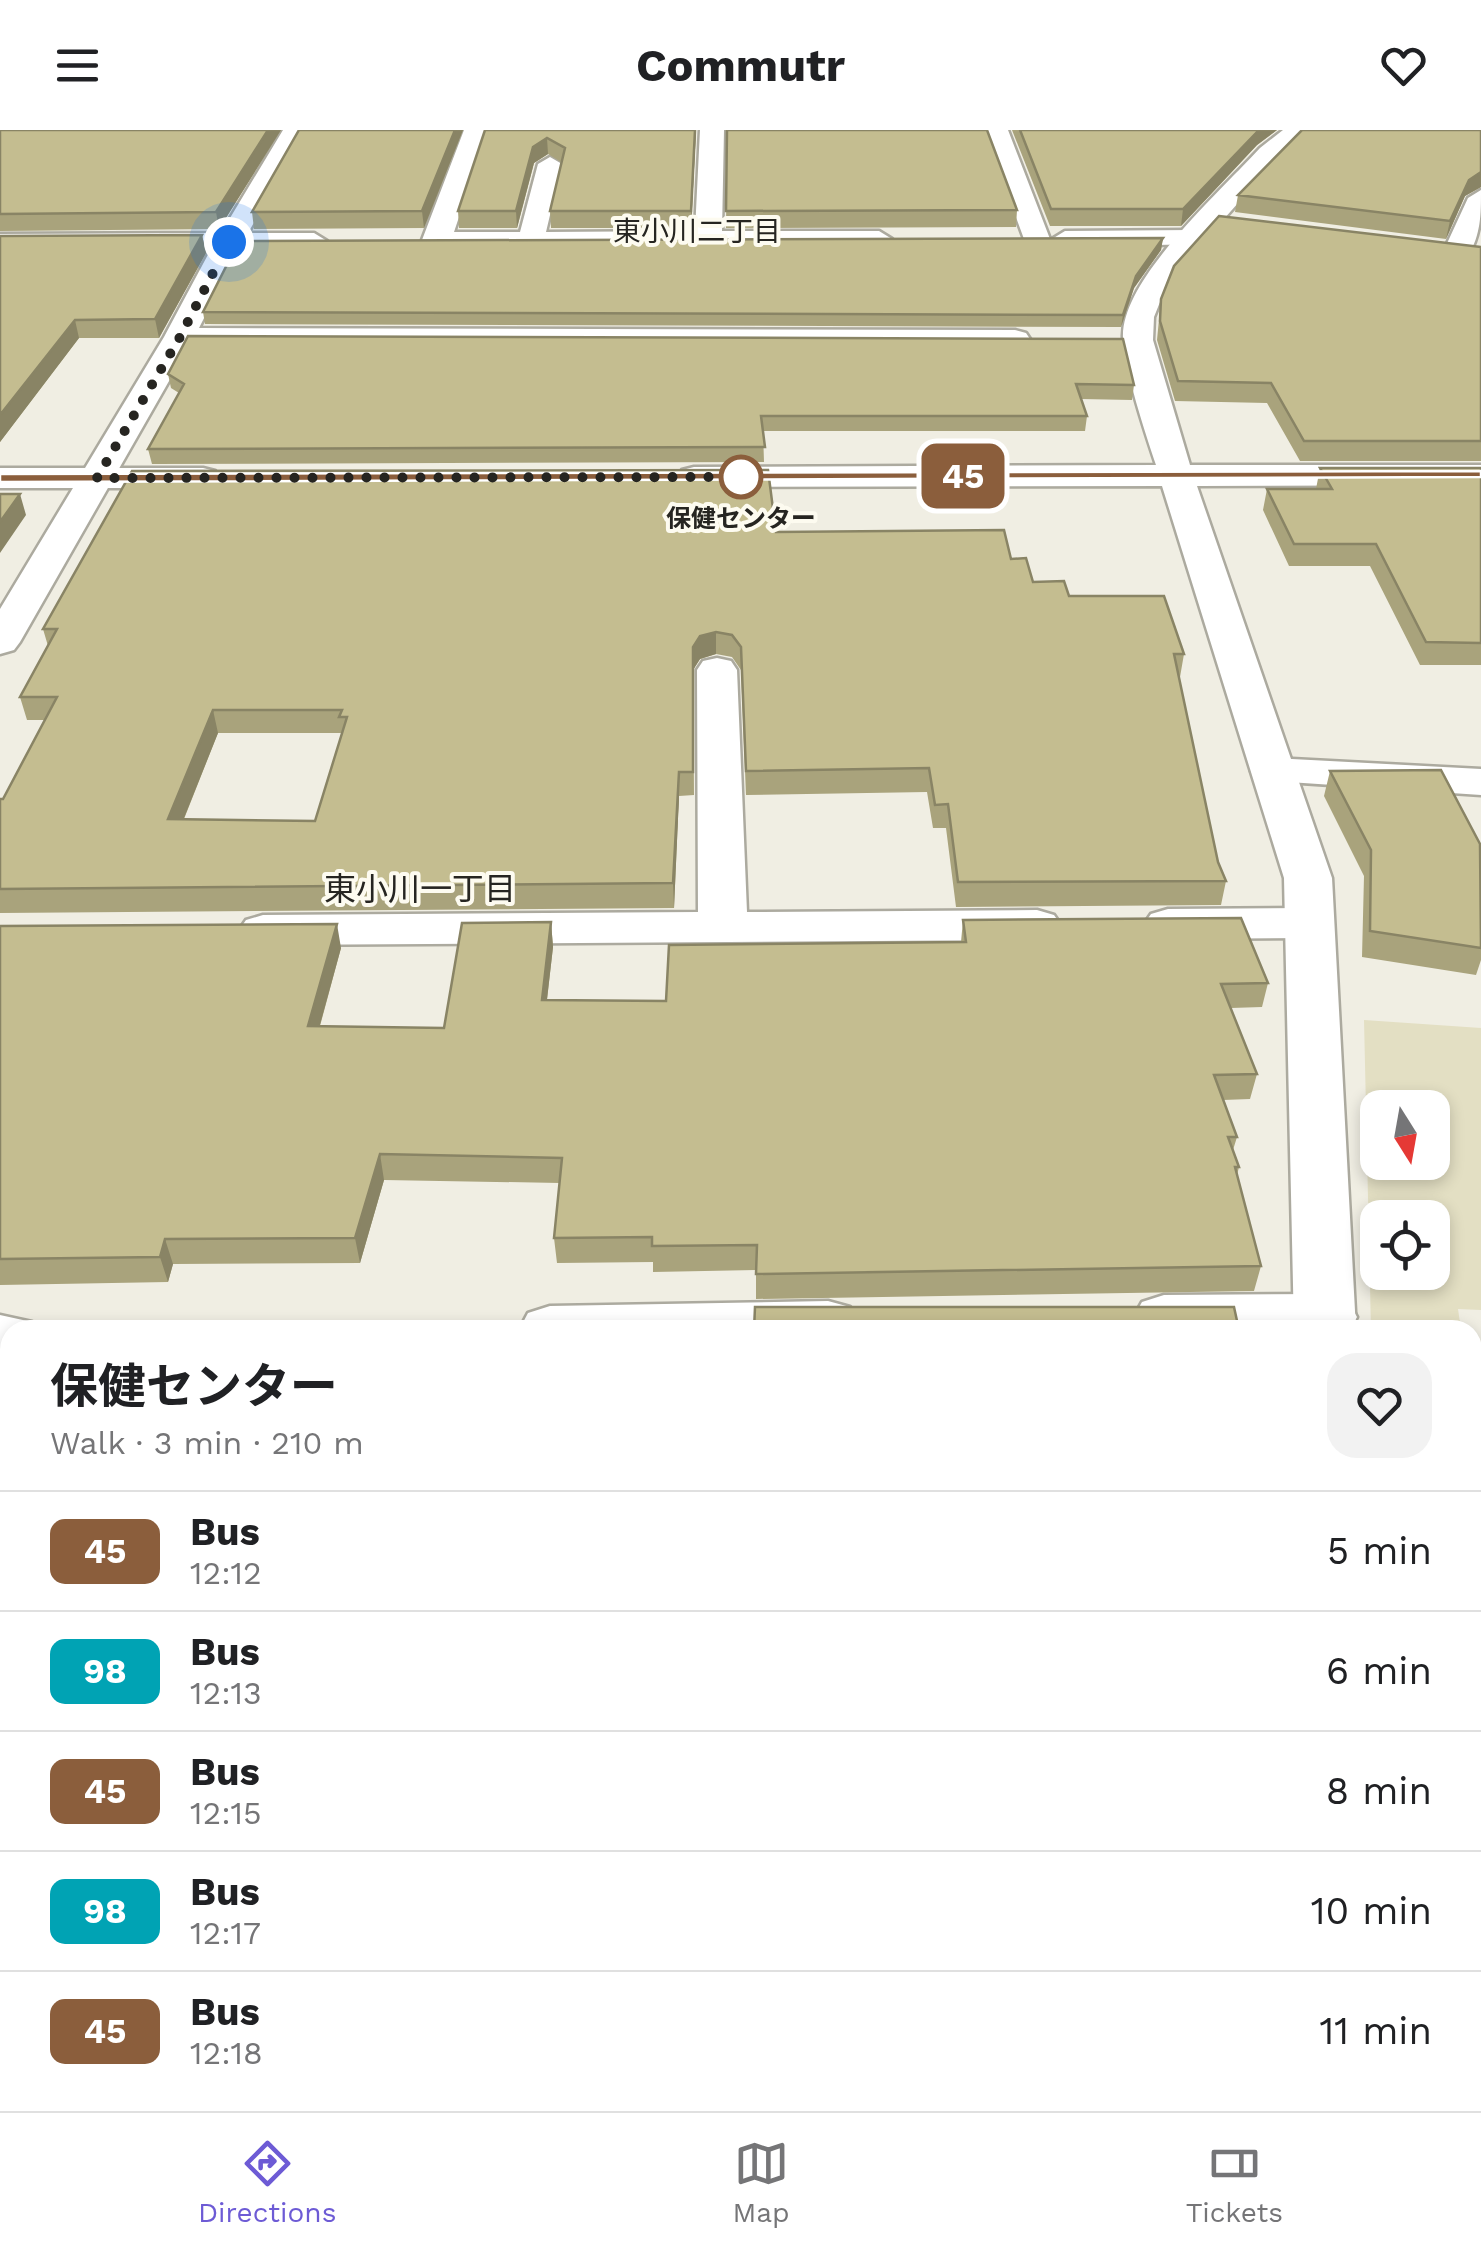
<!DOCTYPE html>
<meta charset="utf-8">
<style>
body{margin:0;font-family:"Work Sans","Noto Sans JP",sans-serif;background:#f2f2f2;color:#202124;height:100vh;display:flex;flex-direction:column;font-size:38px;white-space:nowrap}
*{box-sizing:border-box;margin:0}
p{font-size:32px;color:#757577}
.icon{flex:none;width:55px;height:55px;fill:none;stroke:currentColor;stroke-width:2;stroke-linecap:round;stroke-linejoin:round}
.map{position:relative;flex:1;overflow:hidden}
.side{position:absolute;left:0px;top:1190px;width:1482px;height:792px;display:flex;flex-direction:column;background:#fff;border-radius:30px 30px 0 0;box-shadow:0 5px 15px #0003}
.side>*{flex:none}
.badge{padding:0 20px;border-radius:15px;font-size:35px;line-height:65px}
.needle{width:65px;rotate:169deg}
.fabs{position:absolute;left:1360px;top:960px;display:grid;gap:20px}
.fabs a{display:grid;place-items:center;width:90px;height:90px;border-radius:20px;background:#fff;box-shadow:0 5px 15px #0003;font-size:50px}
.you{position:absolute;width:50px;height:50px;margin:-25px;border:8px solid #fff;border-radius:50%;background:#1a73e8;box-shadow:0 0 0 15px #1a73e833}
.map>.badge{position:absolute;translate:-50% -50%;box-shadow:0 0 0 5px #fff}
.round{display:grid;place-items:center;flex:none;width:105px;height:105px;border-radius:30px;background:#f2f2f2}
.headline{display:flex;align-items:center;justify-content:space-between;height:170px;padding:0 50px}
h1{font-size:48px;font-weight:700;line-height:75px}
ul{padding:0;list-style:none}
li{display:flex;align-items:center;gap:30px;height:120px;padding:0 50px;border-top:2px solid #e0e0e0}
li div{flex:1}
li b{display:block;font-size:38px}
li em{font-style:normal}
li .badge{min-width:110px;font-weight:700;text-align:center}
header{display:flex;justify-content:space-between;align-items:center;height:130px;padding:0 50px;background:#fff;font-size:45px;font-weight:700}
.dock{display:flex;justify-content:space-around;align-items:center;height:140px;border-top:2px solid #e0e0e0;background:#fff;font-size:28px;color:#757577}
.dock a{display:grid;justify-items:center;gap:5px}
.dock .selected{color:#6d5bd5}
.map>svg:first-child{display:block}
.green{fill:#e3dfc3;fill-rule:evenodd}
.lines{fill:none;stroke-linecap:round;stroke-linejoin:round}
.stream{fill:#979065;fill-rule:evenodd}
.street-casing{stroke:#acaa9f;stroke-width:5}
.secondary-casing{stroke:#acaa9f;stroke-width:5}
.street{fill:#fff;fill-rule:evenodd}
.secondary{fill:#fff;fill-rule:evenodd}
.wall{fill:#a9a37c;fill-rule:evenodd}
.shaded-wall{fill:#898465}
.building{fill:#c4bd90;stroke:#898465;stroke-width:2.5;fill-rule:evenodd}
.line{fill:#8b5e3c;stroke:#fff;stroke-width:2.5}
.walk{stroke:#262521;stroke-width:10;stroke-dasharray:0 18}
.stop-dot{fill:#fff;stroke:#8b5e3c;stroke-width:5}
.labels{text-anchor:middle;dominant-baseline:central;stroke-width:8;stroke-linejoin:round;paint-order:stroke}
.far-stop-label{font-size:25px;font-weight:bold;fill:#262521;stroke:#fdfbf0}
.far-neighbourhood-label{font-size:28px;fill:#262521;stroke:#fdfbf0}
.neighbourhood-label{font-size:32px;fill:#262521;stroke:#fdfbf0}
</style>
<header><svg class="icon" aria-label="menu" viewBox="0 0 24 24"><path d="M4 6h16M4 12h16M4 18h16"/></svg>Commutr<svg class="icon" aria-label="heart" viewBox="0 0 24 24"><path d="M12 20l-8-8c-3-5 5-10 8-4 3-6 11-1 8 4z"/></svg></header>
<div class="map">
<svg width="1481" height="1981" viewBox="0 0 1481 1981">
<rect width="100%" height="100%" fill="#f0eee3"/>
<path class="green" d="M1364 890 1481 898V1180L1458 1179 1461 1200H1371ZM1378 978H1432V1032H1378ZM1378 1088H1432V1142H1378Z"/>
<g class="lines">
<path class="stream" d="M0 1753H10V1781H0Z
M1472 1827 1481 1828V1858L1472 1857Z
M1472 1959 1478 1961 1481 1981H1452L1451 1972H1472Z"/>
<g class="street-casing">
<path id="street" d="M283 0H307L248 103H314L327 111 314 119H239L199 198 1015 200 1026 203 1030 209 1026 215 1015 218 189 216 20 512 14 520 0 524V479L164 207 211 119 0 120V104L221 103Z
M464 0H488L454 102H520L538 34 550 27 562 34 546 102 695 101 700 0H724L722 101H879L892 109 879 117 425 116 422 110Z
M984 0H1008L1050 109 1046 115H1028L1024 109Z
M1481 60C1481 86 1481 105 1467 128H1447L1443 122 1468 68Z
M1192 100 1205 108 1201 114 1065 117 1052 109 1065 101Z
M717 528 731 531 737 540 747 782 1037 780 1054 785 1061 795 1054 805 1037 810 263 815 246 810 239 800 246 790 263 785 698 782 697 540 703 531Z
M1273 628 1481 639V665L1257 650 1251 641 1257 632Z
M1307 778 1324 783 1331 793 1324 803 1307 808 1168 809 1151 804 1144 794 1151 784 1168 779Z
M1326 1164 1348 1171 1357 1187 1350 1200H1140L1133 1188 1142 1172 1164 1165Z
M828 1171 850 1177 859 1194 855 1200H519L528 1183 550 1176Z
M0 1185 32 1192 36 1200H10V1233H0Z
M0 1668H10V1744H0Z"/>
</g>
<g class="secondary-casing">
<path id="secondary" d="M1283 0H1309L1278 28 1168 152 1154 187 1153 210 1190 335H1481V355L1197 356 1332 748 1356 1200H1294L1284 748 1162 356 694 357 682 354 677 347 682 340 694 337 1156 335C1145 302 1125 242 1123 208 1120 150 1222 60 1260 18Z
M0 338H203L215 341 220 348 215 355 203 358H0Z
M1324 1972H1410V1981H1324Z"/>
</g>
<use href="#street" class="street"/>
<use href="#secondary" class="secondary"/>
</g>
<path class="wall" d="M0 0H281L219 99 0 101Z
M299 0H463L424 98 254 99 252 82Z
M485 0H696L691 98H551L550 81 561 32 548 24 534 33 517 98H459L458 81Z
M727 0 1017 80 1016 97 726 98Z
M1012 0H1277L1257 15 1181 96H1050Z
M1481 0V57L1465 66 1446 109 1235 82 1238 65Z
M202 105 206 123 159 208H79L0 312V106Z
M1163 108 1161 120 1134 158 1121 197 205 194 203 182Z
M1481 117V331H1300L1267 273 1175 271 1157 210 1161 169Z
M168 244 1134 255 1132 270 1081 269 1087 286 1085 301H763L764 332 152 334 148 319 179 263 171 258Z
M1320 338H1481V535H1420L1370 436H1289L1263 380 1267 359H1316Z
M776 402 1011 429 1033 452 1069 466 1184 524 1180 547H1179L1218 732 1226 751 1221 775 956 777 946 698H933L927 662 746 665 741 540 732 527 716 524 700 529 693 540 694 665 679 666 674 778 0 783V669H3L45 590H27L20 567 48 516 43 499ZM218 603H342L315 691 184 689Z
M1330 641 1481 730V830L1476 845 1362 827 1364 746 1324 666Z
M963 790 1268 853 1262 877 1231 878 1257 944 1250 969 1223 970 1237 1007 1233 1020 1239 1037 1237 1045 1261 1136 1254 1161 756 1169V1140L653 1142V1132L557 1133 554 1108 560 1053 384 1050 360 1133 173 1134 168 1152 0 1155V796L341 818 320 896 444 898 551 792 553 817 547 870 666 871 961 812Z
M10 1293V1598L0 1599V1305H6Z"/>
<path class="shaded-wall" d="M268 0H281L219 99 216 82Z
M455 0H463L424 98 422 81Z
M695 0H696L691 98V81Z
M1259 0H1277L1257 15 1181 96 1183 79Z
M547 8 548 24 534 33 517 98 516 81 533 17Z
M1481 42V57L1465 66 1446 109 1450 91 1469 50Z
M202 105 206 123 159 208 155 189Z
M1163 108 1161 120 1134 158 1121 197 1123 185 1136 146Z
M75 190 79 208 0 312V285Z
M20 364 26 385 0 423V392Z
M716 502V524L700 529 693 540 694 665 693 517 700 506Z
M213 580 218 603 174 713 168 689Z
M679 642V666L674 778 673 753Z
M551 792 553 817 544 895 542 870Z
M337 794 341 818 313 920 308 896Z
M380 1024 384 1050 360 1133 355 1108Z
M165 1109 173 1134 168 1152 160 1127Z
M571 1972H581L580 1981H570Z"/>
<path class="building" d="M0 0H268L216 82 0 84Z
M299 0H455L422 81 252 82Z
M485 0H695L691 81H550L565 18 547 8 533 17 516 81H458Z
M727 0H987L1017 80 726 81Z
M1020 0H1259L1183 79H1051Z
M1302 0H1481V42L1469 50 1450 91 1238 65Z
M1219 86 1481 117V311H1304L1271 253 1178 251 1160 191 1161 169 1174 136Z
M202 105 155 189 75 190 0 285V106Z
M1163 108 1136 146 1123 185 203 182 239 111Z
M188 206 1123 209 1134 255 1076 254 1087 286H761L765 317 148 319 184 254 168 244Z
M1320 338H1481V513L1426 512 1376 414H1294L1267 359H1332Z
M768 340 776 402 1004 400 1011 429 1026 428 1033 452 1064 451 1069 466H1164L1184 524H1174L1218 732 1226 751 958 752 948 674 935 675 929 638 746 641 741 517 732 505 716 502 700 506 693 517V642H679L673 753 0 759V669H3L57 567H20L57 499H43L132 341ZM213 580H342L339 587H347L315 691 168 689Z
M0 364H20L0 392Z
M1441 640 1480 714 1481 818 1370 801 1371 720 1330 641Z
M1241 788 1268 853 1221 854 1257 944 1214 945 1237 1007H1228L1239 1037H1235L1261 1136 756 1144 757 1115 652 1116V1107L554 1108 562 1028 380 1024 355 1108 165 1109 160 1127 0 1129V796L337 794 308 896 444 898 462 793 551 792 542 870 666 871 669 815 966 812 963 790Z
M755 1177H1234L1239 1200H754Z
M10 1293V1572L0 1573V1305H6Z
M0 1849 10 1850V1972H571L570 1981H0Z"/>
<path class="line" d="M1481 341V347L0 352V344Z"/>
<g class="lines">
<path class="walk" d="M229 112 180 207 97 348 741 347"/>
</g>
<circle class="stop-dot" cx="741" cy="347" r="20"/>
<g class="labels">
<g class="far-stop-label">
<text x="741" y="388">保健センター</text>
</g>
<g class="far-neighbourhood-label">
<text x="697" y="101">東小川二丁目</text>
</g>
<g class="neighbourhood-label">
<text x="420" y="759">東小川一丁目</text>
</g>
</g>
</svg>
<div class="fabs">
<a><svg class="needle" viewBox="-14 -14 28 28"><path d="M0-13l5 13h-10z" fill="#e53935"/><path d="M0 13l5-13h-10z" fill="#757577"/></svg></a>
<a><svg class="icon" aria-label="locate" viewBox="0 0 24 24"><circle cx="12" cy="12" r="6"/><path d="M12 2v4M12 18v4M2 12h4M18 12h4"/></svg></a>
</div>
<div class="you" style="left:229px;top:112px"></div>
<b class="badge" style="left:963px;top:346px;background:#8b5e3c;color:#fff">45</b>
<section class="side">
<div class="headline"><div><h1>保健センター</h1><p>Walk · 3 min · 210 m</p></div><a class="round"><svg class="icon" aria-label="heart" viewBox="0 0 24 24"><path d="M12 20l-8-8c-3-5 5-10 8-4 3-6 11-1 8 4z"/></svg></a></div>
<ul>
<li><span class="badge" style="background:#8b5e3c;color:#fff">45</span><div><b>Bus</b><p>12:12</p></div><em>5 min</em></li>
<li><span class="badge" style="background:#00a3b4;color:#fff">98</span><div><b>Bus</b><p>12:13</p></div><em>6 min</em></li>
<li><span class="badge" style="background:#8b5e3c;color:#fff">45</span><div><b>Bus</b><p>12:15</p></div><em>8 min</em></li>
<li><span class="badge" style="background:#00a3b4;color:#fff">98</span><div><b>Bus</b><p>12:17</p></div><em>10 min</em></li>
<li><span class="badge" style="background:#8b5e3c;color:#fff">45</span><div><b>Bus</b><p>12:18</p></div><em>11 min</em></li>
</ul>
</section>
</div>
<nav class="dock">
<a class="selected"><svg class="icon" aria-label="directions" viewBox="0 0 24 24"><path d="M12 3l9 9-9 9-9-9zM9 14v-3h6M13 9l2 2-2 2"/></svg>Directions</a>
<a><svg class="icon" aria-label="map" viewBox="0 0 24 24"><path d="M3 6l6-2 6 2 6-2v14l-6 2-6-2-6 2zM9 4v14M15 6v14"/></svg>Map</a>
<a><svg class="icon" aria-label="tickets" viewBox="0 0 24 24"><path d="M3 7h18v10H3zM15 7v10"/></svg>Tickets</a>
</nav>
